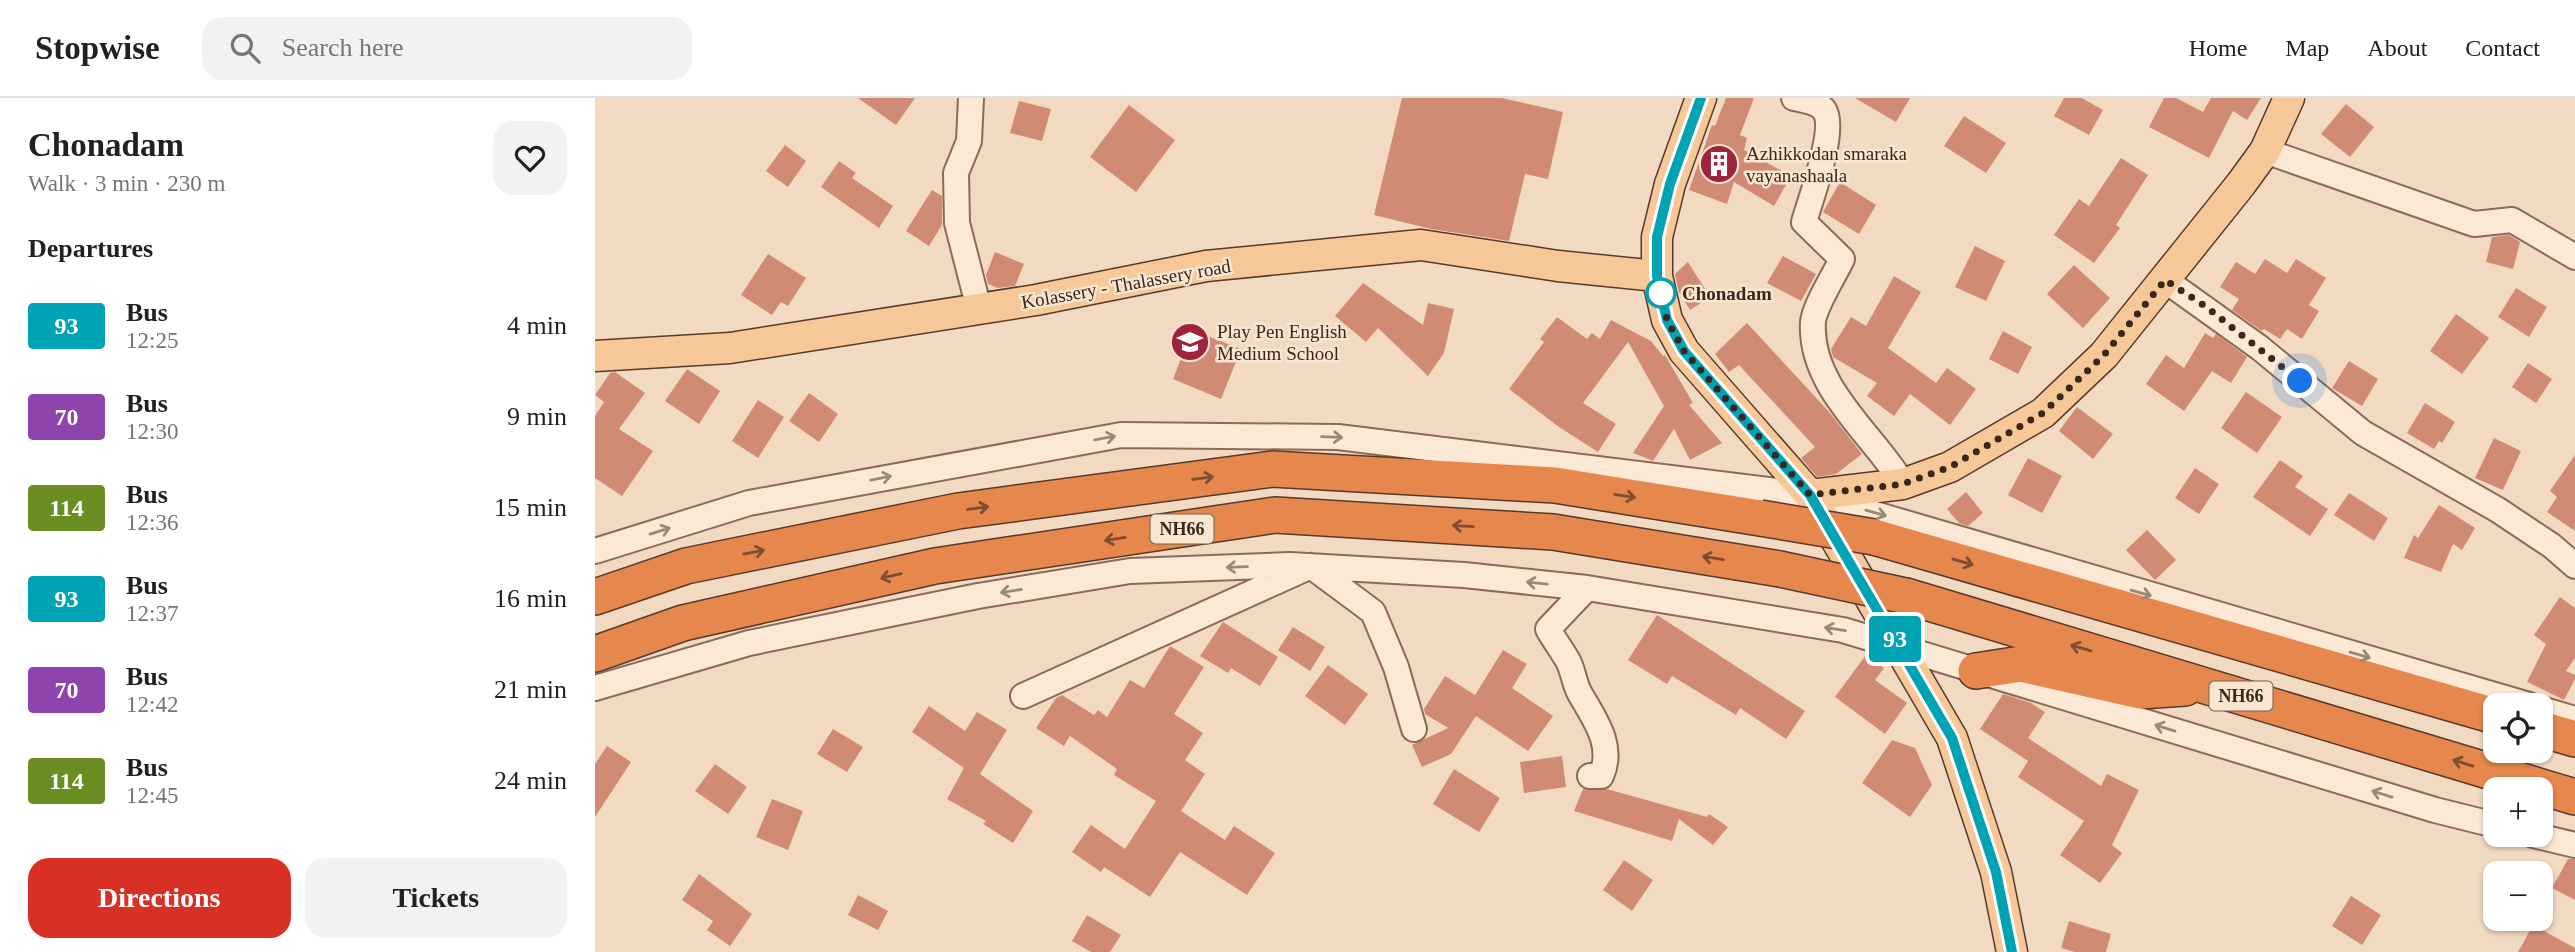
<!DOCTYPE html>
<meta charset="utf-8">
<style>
body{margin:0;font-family:Georgia,serif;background:#f2f2f2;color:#202124;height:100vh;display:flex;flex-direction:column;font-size:26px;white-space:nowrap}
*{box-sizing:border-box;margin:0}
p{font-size:23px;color:#757577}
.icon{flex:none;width:38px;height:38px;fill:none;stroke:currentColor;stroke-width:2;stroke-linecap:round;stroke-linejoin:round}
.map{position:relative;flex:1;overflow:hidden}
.details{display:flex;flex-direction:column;background:#fff;width:595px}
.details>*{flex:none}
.badge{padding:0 14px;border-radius:5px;font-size:24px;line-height:46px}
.fabs{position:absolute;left:1888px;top:595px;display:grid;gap:14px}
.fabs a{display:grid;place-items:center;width:70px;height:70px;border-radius:14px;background:#fff;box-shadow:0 2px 5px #0004;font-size:35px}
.you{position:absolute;width:35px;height:35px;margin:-18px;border:5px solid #fff;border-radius:50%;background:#1a73e8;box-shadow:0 0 0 10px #1a73e833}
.map>.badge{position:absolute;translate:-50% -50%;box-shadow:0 0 0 4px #fff}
h2{padding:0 28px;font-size:26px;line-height:63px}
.round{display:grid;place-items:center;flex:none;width:74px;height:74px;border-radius:21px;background:#f2f2f2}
.head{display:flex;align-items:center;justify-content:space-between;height:119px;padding:0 28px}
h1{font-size:33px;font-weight:700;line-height:52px}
.primary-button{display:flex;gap:14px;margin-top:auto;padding:14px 28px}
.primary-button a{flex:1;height:80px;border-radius:21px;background:#d93025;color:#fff;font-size:28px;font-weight:700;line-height:80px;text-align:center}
.primary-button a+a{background:#f2f2f2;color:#202124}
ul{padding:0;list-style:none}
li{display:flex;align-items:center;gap:21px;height:91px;padding:0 28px}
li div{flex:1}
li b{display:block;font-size:26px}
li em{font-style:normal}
li .badge{min-width:77px;font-weight:700;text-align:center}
header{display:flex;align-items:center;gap:42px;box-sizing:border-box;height:98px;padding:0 35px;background:#fff;border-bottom:2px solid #e0e0e0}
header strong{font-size:33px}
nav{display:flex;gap:38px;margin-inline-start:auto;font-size:24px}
.search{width:490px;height:63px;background:#f2f2f2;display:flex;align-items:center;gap:18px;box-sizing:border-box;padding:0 24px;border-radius:21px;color:#757577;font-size:26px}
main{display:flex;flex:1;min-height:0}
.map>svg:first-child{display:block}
.building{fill:#d18b75}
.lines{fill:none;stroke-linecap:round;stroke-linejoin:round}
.minor-casing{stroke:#8c6a57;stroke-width:28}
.major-casing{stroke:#59392c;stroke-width:33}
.highway-casing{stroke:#59392c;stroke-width:38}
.minor{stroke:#fbe9d5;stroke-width:24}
.major{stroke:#f6c797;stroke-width:30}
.highway{stroke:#e6874d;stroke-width:35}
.highway-bridge-casing{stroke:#59392c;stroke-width:38;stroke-linecap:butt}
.highway-bridge{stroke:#e6874d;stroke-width:35}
.oneway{stroke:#9a8879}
.oneway2{stroke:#7f4d30}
.line-casing{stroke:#fff;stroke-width:16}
.line{stroke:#00a3b4;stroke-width:10}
.walk{stroke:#3a261d;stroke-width:7;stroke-dasharray:0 12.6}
.stop-dot{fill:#fff;stroke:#00a3b4;stroke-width:3.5}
.labels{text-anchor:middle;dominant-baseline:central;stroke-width:5;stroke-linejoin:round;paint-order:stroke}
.shield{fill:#f8e6d1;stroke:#736053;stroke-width:2}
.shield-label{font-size:18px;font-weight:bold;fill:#3a261d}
.poi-label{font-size:19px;fill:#3a261d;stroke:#f8e6d1;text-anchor:start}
.street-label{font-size:19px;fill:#3a261d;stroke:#f8e6d1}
.stop-label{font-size:19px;font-weight:bold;fill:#3a261d;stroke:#f8e6d1;text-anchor:start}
</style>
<header>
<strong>Stopwise</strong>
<div class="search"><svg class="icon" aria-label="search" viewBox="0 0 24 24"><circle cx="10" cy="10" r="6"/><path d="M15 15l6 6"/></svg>Search here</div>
<nav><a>Home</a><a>Map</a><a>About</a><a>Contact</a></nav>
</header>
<main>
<section class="details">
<div class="head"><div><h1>Chonadam</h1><p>Walk · 3 min · 230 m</p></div><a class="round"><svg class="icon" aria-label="heart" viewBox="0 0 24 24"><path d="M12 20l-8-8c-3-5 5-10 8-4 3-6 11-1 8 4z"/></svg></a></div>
<h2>Departures</h2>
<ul>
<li><span class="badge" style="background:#00a3b4;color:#fff">93</span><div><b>Bus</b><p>12:25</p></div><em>4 min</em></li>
<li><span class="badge" style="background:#8e44ad;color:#fff">70</span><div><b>Bus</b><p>12:30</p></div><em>9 min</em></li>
<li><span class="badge" style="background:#6b8e23;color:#fff">114</span><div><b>Bus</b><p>12:36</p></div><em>15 min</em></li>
<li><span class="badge" style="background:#00a3b4;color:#fff">93</span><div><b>Bus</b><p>12:37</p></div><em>16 min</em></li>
<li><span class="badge" style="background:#8e44ad;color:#fff">70</span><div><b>Bus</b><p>12:42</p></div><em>21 min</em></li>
<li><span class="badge" style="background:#6b8e23;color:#fff">114</span><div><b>Bus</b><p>12:45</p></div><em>24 min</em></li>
</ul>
<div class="primary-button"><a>Directions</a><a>Tickets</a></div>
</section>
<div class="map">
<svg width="1980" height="854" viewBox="0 0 1980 854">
<rect width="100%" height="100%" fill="#f1dac1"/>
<path class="building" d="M263 0H320L301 27Z
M807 0H907L968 14 953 81 930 76 914 143 836 131 779 117Z
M1131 0H1159L1145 37 1152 40 1149 52 1196 78 1179 108 1139 84 1132 106 1094 92 1117 27 1120 28Z
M1260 0H1315L1301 24Z
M1469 0H1487L1508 12 1494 37 1459 18Z
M1569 0H1581L1608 14 1616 0H1666L1652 22 1638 13 1614 60 1554 29Z
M424 3 456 11 447 43 415 35Z
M1751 6 1779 29 1755 59 1726 36Z
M534 7 580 42 541 94 495 59Z
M1369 18 1411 45 1391 75 1349 48Z
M190 47 211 63 193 89 171 73Z
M1526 60 1553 77 1521 127 1525 130 1499 165 1459 137 1484 101 1494 108Z
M244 63 261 75 257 80 298 108 284 130 226 89Z
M1245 84 1281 107 1264 136 1228 114Z
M337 92 347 98V127L334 148 311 133Z
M1914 137 1925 144 1918 171 1891 164 1897 139Z
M1380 148 1410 163 1391 203 1360 189Z
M400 154 429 166 420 188 403 190 393 186 391 177Z
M173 156 211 180 193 208 186 204 177 217 146 197Z
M1188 158 1221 176 1206 203 1172 185Z
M1670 161 1692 175 1701 161 1731 180 1714 207 1724 213 1707 241 1692 231 1685 241 1669 231 1667 233 1637 212 1644 201 1625 189 1641 164 1660 176Z
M1093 164 1115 199 1095 212 1084 194 1080 176Z
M1479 167 1515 200 1488 230 1452 196Z
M1299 178 1326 194 1293 250 1341 285 1352 270 1381 291 1355 327 1315 296 1299 318 1272 298 1282 285 1238 259 1236 251 1256 219 1271 228Z
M768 185 828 227 833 205 859 211 849 255 833 278 783 230 771 244 740 218Z
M1921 190 1952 209 1934 239 1903 219Z
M1861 216 1894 240 1867 276 1835 253Z
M962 219 992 241 997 235 1005 241 1016 222 1056 243 1068 258 1070 257 1098 305 1094 307 1127 345 1095 362 1079 331 1058 363 1038 355 1069 308 1033 244 988 305 1021 326 1003 354 964 329 914 291 949 244 945 241Z
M1152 225 1235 315 1267 356 1241 376 1222 379 1206 360 1220 349 1144 267 1134 274 1120 256Z
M597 232 646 251 626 301 578 281Z
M1408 233 1437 249 1423 276 1394 261Z
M1610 235 1618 240 1621 236 1652 259 1636 285 1617 273 1589 313 1551 286 1571 257 1589 270Z
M1754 263 1783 281 1767 308 1737 290Z
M1933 265 1957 281 1941 305 1917 289Z
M92 271 125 293 104 326 70 303Z
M20 274 50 295 24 331 58 353 27 398 0 380V318L9 304 0 297 15 275Z
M1651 294 1687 319 1662 355 1626 330Z
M214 295 243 316 224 344 194 323Z
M163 302 189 319 163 360 137 343Z
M1830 305 1860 324 1847 345 1844 343 1839 351 1812 335Z
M1482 309 1518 336 1498 361 1464 333Z
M1899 340 1926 353 1908 392 1880 380Z
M1980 357V433L1952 414 1962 399 1955 393Z
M1433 360 1467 378 1447 415 1413 397Z
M1685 362 1708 378 1700 389 1733 411 1715 438 1658 399Z
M1600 370 1624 386 1604 416 1580 400Z
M1371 394 1388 415 1373 428 1364 425 1352 411Z
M1754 395 1793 420 1779 443 1739 417Z
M1844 407 1880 430 1867 452 1858 446 1846 474 1809 460 1819 437 1823 440Z
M1552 432 1581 462 1560 482 1531 452Z
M1965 499 1980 510V560L1971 573 1980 577V581L1969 602 1932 584 1951 546 1939 537Z
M1062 517 1210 613 1191 641 1145 610 1141 617 1077 578 1072 586 1033 562Z
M628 524 683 559 665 588 636 570 633 575 605 558Z
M698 529 730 549 715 573 683 552Z
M575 548 609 569 579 616 608 635 590 662 610 676 586 713 630 742 639 728 680 755 652 797 585 754 555 799 509 769 506 774 477 754 496 727 530 751 561 703 519 677 522 671 475 638 469 648 441 630 461 600 467 597 499 617 503 612 512 619 535 582 549 590Z
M908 552 932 566 917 590 958 618 933 653 881 618 856 656 827 669 817 647 853 630 830 616 829 611 850 578 880 597Z
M1271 557 1289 570 1280 582 1312 605 1290 636 1240 599Z
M733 567 773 596 750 627 710 598Z
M1408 596 1436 605 1450 614 1433 640 1506 688 1512 676 1544 692 1517 747 1527 755 1505 785 1465 757 1489 723 1423 679 1433 663 1385 631Z
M334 608 370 633 382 614 412 632 385 676 438 713 418 745 388 726 391 723 352 701 369 670 317 634Z
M238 631 268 649 252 674 222 656Z
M1297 642 1320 650 1337 687 1315 719 1267 685Z
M12 648 36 664 0 719V666Z
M967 658 971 689 929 695 925 664Z
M120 666 152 689 133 716 100 693Z
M859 671 905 700 884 734 838 706Z
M988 691H1012L1112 719 1114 716 1133 729 1118 747 1084 721 1077 743 979 713Z
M177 701 208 713 193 752 161 739Z
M1973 761H1980V802L1957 790Z
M1029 762 1058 782 1037 813 1008 792Z
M104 776 157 816 135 848 112 832 118 823 87 802Z
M263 797 293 813 283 832 253 817Z
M1756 798 1786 817 1767 847 1737 828Z
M492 817 526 837 515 854H496L477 843Z
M1474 823 1516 836 1511 854H1480L1466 850Z
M1938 827 1980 850V854H1923Z"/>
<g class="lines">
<g class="minor-casing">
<path id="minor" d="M376 0 374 43 361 75 362 125 384 211
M1199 0C1208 2 1223 4 1229 12 1242 30 1215 103 1209 124L1247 161C1240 176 1219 209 1218 224 1214 289 1278 336 1308 386
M1670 53 1879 126 1917 122 1980 159
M1570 182 1665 250 1768 335 1903 412 1957 448 1980 468
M0 453 154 405 526 337 743 339 1215 397 1934 607
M992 490 953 531C959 542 967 552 973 563 978 572 979 584 984 594 999 621 1020 647 1006 678H995
M0 590 154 545 383 498 535 473 695 467 869 477 992 490 1248 532 1840 712 1900 727
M428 598 716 468 778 514 801 569 819 631
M1946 611 1980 621
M1938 737 1980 747"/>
</g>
<g class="major-casing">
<path id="major" d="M1106 0 1075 86 1062 139V178L1072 222 1089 253 1215 397 1357 640 1401 774 1417 854
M0 258 135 250 441 202 611 168 826 147 963 168 1062 178
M1215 397 1308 386 1355 369 1448 315 1509 257 1646 86 1670 53 1694 0"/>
</g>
<g class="highway-casing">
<path id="highway" d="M1279 439 1900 618
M1311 498 1980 699
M0 499 91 468 363 413 677 371 960 387 1165 420
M0 556 88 525 340 468 680 417 958 434 1185 471
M1381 573 1426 566 1545 593 1590 590
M1946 631 1980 641"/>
</g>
<use href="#minor" class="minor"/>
<use href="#major" class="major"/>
<use href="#highway" class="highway"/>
<g class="highway-bridge-casing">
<path id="highway-bridge" d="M1165 420 1279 439
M1185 471 1311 498"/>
</g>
<use href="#highway-bridge" class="highway-bridge"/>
</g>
<defs><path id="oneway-shaft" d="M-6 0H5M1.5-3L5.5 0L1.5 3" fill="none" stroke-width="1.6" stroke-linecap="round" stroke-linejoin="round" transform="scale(1.75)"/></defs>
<g class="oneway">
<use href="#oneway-shaft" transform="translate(737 339) rotate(2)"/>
<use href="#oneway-shaft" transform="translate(510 340) rotate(-10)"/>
<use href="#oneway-shaft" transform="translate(286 380) rotate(-11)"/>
<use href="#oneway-shaft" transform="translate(1281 415) rotate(16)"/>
<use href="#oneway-shaft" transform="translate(65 433) rotate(-17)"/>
<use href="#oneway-shaft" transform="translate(642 469) rotate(178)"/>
<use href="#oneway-shaft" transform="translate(942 485) rotate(-174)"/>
<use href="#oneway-shaft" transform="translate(416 493) rotate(171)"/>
<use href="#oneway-shaft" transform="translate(1546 495) rotate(16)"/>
<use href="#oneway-shaft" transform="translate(1240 531) rotate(-171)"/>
<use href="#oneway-shaft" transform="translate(1765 557) rotate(16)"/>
<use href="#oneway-shaft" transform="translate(1570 630) rotate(-163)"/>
<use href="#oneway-shaft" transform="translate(1787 696) rotate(-163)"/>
</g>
<g class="oneway2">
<use href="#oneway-shaft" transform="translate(608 380) rotate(-8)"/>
<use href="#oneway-shaft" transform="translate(1030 398) rotate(9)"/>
<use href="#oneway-shaft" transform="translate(383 410) rotate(-8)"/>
<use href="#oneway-shaft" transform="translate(868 428) rotate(-177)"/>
<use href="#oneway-shaft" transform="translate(520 441) rotate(171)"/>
<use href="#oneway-shaft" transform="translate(159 454) rotate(-11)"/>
<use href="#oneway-shaft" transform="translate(1118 460) rotate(-171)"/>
<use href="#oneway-shaft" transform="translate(1368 464) rotate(16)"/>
<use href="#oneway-shaft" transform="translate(296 478) rotate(167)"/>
<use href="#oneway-shaft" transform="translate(1486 550) rotate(-164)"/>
<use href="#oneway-shaft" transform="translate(1868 665) rotate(-163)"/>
</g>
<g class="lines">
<g class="line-casing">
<path id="line" d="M1106 0 1075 86 1062 139V178L1072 222 1089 253 1215 397 1357 640 1401 774 1417 854"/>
</g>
<use href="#line" class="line"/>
<path class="walk" d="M1066 195 1072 222 1089 253 1215 397 1308 386 1355 369 1448 315 1509 257 1570 182 1610 208 1705 283"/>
</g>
<defs>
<g id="building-disc" transform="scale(2.0125)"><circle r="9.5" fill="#9e243b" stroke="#f8e6d1"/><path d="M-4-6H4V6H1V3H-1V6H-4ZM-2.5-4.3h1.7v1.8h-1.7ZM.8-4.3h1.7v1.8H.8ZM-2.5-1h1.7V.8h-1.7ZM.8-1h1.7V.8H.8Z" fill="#fff"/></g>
<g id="school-disc" transform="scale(2.0125)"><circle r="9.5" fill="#9e243b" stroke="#f8e6d1"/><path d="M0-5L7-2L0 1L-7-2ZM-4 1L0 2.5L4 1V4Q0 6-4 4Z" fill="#fff"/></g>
</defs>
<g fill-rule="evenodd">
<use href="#building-disc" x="1124" y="66"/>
<use href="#school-disc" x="595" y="244"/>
</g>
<circle class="stop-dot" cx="1066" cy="195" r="14"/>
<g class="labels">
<g class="shield">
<rect x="555.5" y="416.5" width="63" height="29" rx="5"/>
<rect x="1614.5" y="583.5" width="63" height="29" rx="5"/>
</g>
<g class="shield-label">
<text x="587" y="431">NH66</text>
<text x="1646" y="598">NH66</text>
</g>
<g class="poi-label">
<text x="1151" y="55">Azhikkodan smaraka<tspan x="1151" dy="22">vayanashaala</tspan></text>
<text x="622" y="233">Play Pen English<tspan x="622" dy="22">Medium School</tspan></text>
</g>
<g class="street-label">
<text transform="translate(531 186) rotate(-10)">Kolassery - Thalassery road</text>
</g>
<g class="stop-label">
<text x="1087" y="195">Chonadam</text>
</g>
</g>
</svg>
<div class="fabs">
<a><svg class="icon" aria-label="locate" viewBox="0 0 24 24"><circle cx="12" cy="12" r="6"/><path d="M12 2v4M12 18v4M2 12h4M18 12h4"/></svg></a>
<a>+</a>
<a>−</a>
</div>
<div class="you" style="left:1705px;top:283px"></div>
<b class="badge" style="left:1300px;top:541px;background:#00a3b4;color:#fff">93</b>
</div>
</main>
